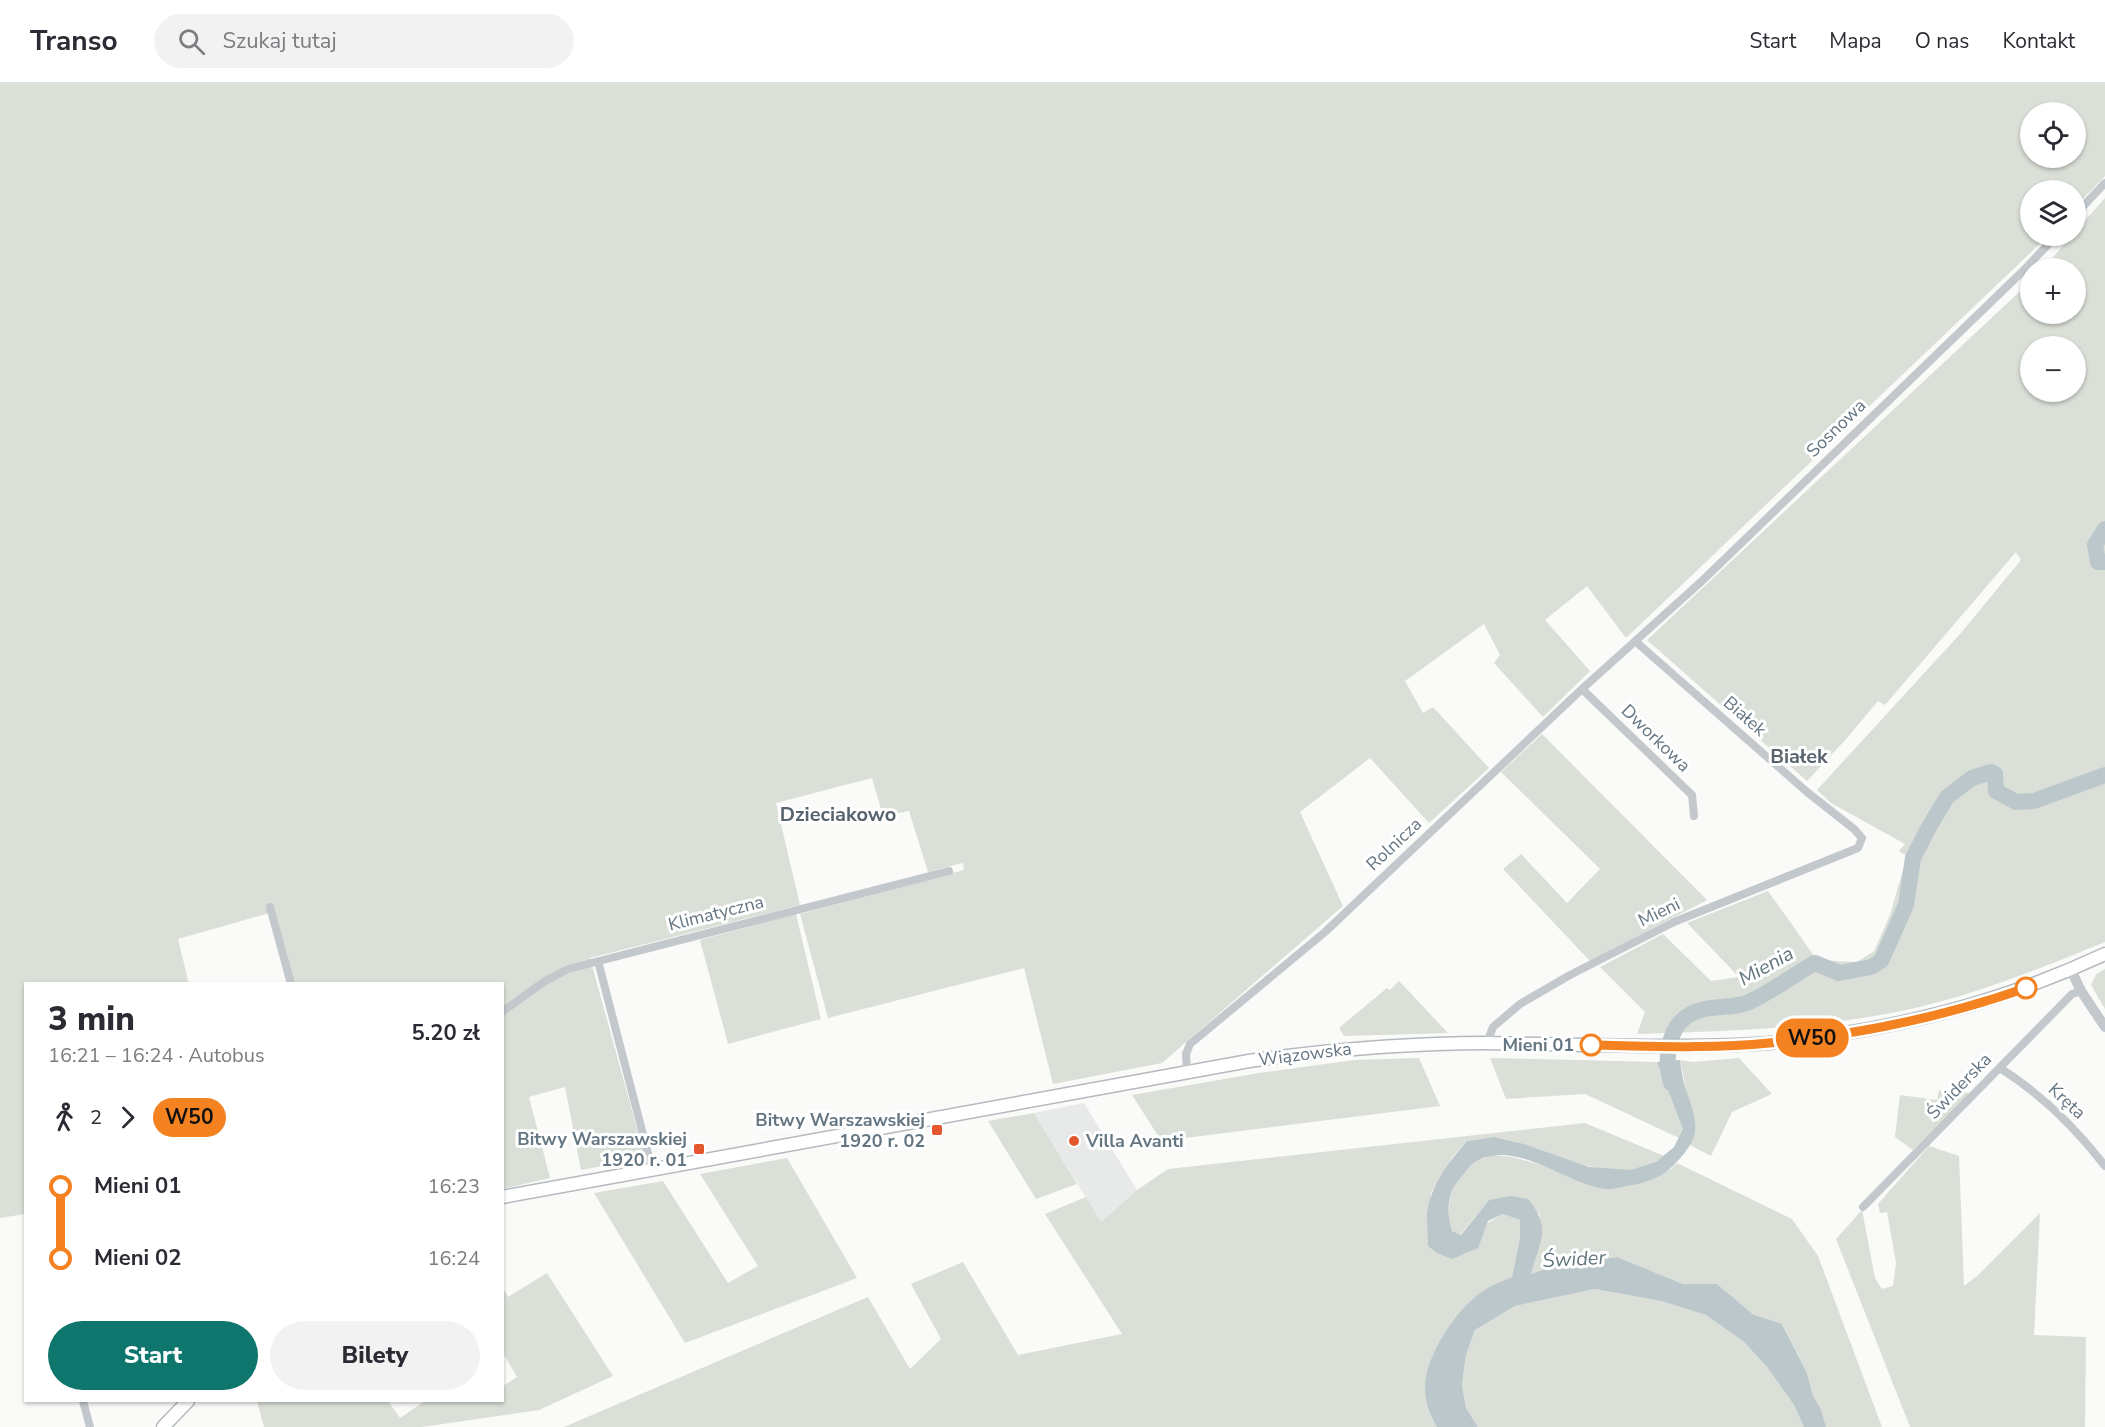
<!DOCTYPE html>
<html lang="pl">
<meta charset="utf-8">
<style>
body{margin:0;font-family:"Nunito Sans",sans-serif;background:#f2f2f3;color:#2b2b33;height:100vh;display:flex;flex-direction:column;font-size:22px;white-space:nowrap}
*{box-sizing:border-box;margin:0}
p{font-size:20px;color:#7c7c81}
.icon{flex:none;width:33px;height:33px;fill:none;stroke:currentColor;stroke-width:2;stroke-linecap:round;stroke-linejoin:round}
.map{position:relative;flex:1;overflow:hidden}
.panel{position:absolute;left:24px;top:898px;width:480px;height:420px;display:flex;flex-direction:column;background:#fff;border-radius:0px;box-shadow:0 2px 4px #0004}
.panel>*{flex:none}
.badge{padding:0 12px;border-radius:20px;font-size:21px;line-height:39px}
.fabs{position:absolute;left:2020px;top:18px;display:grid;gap:12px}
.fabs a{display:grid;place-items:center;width:66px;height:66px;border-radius:50%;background:#fff;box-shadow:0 2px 4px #0004;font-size:30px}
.map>.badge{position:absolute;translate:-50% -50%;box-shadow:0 0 0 3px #fff}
.legs{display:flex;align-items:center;gap:9px;height:66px;padding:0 24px;font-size:20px}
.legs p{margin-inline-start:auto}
.summary{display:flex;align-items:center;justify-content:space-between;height:102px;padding:0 24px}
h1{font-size:33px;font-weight:800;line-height:45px}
.cta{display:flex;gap:12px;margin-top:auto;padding:12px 24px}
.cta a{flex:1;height:69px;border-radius:36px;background:#0f766e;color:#fff;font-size:24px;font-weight:800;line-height:69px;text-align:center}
.cta a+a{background:#f2f2f3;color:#2b2b33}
ul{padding:0 24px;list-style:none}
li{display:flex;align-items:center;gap:21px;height:72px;font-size:22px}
li i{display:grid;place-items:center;width:9px;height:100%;margin:0 8px;background:currentColor}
li i::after{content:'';width:15px;height:15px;margin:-8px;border:4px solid;border-radius:50%;background:#fff}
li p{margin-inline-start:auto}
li:first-child i{background:linear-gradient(#0000 50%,currentColor 0)}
li:last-child i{background:linear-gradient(currentColor 50%,#0000 0)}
header{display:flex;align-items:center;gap:36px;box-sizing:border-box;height:84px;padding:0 30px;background:#fff;border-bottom:2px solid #e1e1e2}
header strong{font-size:28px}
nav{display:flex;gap:33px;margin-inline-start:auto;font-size:21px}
.search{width:420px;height:54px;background:#f2f2f3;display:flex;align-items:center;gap:15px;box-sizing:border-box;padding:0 21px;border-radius:33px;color:#7c7c81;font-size:22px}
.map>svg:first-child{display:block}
.built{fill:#e8e9e9}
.green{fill:#dadfd7;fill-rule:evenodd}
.water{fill:#bbc7cb}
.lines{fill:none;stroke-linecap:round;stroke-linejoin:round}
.river{stroke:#bbc7cb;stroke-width:16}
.secondary-casing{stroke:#b3babf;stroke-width:15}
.minor{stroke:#c3c8cc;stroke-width:8}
.tertiary{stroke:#c3c8cc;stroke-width:10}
.secondary{stroke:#fff;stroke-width:12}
.line-1-casing{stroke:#fff;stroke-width:14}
.line-1{stroke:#f58220;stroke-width:9}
.stop-1-dot{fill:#fff;stroke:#f58220;stroke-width:3}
.poi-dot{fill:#e4572e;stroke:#fff;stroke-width:2}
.labels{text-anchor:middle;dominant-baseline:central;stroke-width:6;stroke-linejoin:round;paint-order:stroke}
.street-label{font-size:18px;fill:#657683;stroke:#fff}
.stop-label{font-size:18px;font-weight:bold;fill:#657683;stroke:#fff;text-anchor:end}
.poi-label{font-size:18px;font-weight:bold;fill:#657683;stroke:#fff;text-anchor:end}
.neighbourhood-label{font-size:20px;font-weight:bold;fill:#57646e;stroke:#fff}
.water-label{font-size:20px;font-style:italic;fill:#60757c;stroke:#fff}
</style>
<header>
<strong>Transo</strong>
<div class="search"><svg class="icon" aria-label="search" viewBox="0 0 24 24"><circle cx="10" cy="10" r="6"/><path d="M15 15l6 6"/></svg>Szukaj tutaj</div>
<nav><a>Start</a><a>Mapa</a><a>O nas</a><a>Kontakt</a></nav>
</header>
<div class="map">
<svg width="2105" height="1343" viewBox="0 0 2105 1343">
<rect width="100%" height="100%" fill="#fafaf8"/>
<path class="built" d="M1084 1019 1137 1106 1101 1138 1034 1029Z"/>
<path class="green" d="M0 0H2105V92L2076 122V106H2031V152H2048L1626 554 1587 502 1545 536 1590 587 1543 633 1494 579 1500 571 1484 540 1405 597 1423 629 1433 623 1489 684 1429 739 1370 674 1300 728 1343 822 1162 979 1053 1000 1024 884 828 934 800 830 964 786 963 779 928 788 909 727 883 732 872 694 776 719 800 821 590 874 645 1074 581 1086 565 1003 529 1013 550 1094 503 1105 502 900H294L273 828 178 855 189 900H26L25 1130 0 1134ZM2031 28H2076V74H2031Z
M2105 114V858C2043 883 1980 909 1915 924 1823 945 1731 947 1637 950L1645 928 1600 883 1663 850 1711 897 1739 893 1687 839 1768 807 1817 876 1857 878 1874 867 1890 831 1907 772 1899 767 1905 760 1831 719 1817 706 1961 549 2021 476 2016 468 1885 621 1878 617 1847 654 1807 697 1647 556 2031 197V230H2076V184H2043L2072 152H2076V147ZM2031 262H2076V308H2031Z
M1542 650 1707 816 1590 877 1503 785 1521 770 1567 819 1600 785 1501 688Z
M796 830 821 935 728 960 700 856Z
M2105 885V925L2091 901 2096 890Z
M1399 897 1448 949 1344 952 1339 944 1387 904 1390 906Z
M1419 974 1440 1022 1177 1055 1164 1061 1132 1011 1259 989 1355 976Z
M1490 974 1657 978 1683 1045 1679 1054 1585 1010 1506 1015Z
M1739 974 1772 1010 1732 1028 1711 1072 1690 1061 1695 1048 1680 976 1693 978Z
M1939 1006 1971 1009 1913 1066 1895 1053 1900 1011 1937 1016Z
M1034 1029 1077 1100 1036 1115 988 1037Z
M1585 1039 1664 1072C1615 1112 1547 1059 1495 1054 1486 1053 1476 1056 1467 1057L1453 1072 1431 1109 1437 1169 1503 1130 1520 1136V1154L1512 1193 1483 1207 1431 1333 1437 1343H564L868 1213 910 1285 941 1255 911 1200 963 1178 1018 1271 1122 1250 1045 1130 1086 1113 1101 1138 1137 1106 1168 1085Z
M1929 1062 1959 1072 1964 1202 1977 1192 2040 1129 2034 1251 2086 1253 2085 1343H1910L1836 1155 1862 1126 1875 1194 1882 1205 1893 1202 1896 1179 1887 1128 1880 1129 1878 1120Z
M1494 1071 1512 1073 1542 1081 1577 1096 1670 1086 1677 1079 1792 1135 1818 1172 1882 1343H1826L1821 1325 1813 1312 1807 1289 1783 1241 1754 1231 1717 1200H1683L1617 1173 1550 1183 1531 1190 1540 1130 1489 1116 1460 1151 1452 1147C1444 1122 1451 1097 1472 1080 1478 1075 1487 1073 1494 1071Z
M787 1074 857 1194 685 1259 594 1109 663 1097 728 1199 758 1182 700 1090Z
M547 1189 613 1292 539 1326 422 1343H264L257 1317H388L400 1334 425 1317H502L503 1302 517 1293 503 1269V1204L508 1213Z
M1595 1205 1661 1217 1706 1231 1744 1258 1767 1283 1794 1321 1804 1343H1478L1466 1324 1462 1301 1466 1271 1475 1246 1515 1222Z"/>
<path class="water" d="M1680 976C1681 984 1682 992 1684 999 1688 1014 1697 1031 1695 1048 1694 1059 1681 1074 1673 1082 1663 1092 1646 1099 1632 1101 1624 1102 1613 1106 1605 1105 1564 1099 1515 1054 1475 1078 1470 1081 1466 1087 1462 1092 1447 1108 1446 1126 1452 1147L1461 1151 1489 1116 1511 1112 1528 1115C1553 1146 1539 1157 1531 1190L1550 1183 1617 1173 1683 1200H1717L1754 1231 1782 1240 1807 1289 1813 1312 1821 1325 1826 1343H1804L1794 1321 1767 1283 1744 1258 1706 1231 1661 1217 1595 1205 1515 1222 1475 1246 1466 1271 1462 1301 1466 1324 1478 1343H1437C1430 1332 1425 1317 1425 1304 1425 1272 1457 1224 1483 1207 1492 1201 1503 1197 1512 1193L1520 1154V1136L1503 1130 1488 1137 1478 1164 1452 1175 1437 1169 1428 1162C1428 1152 1427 1140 1427 1130 1430 1102 1450 1076 1467 1057L1494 1053 1524 1060 1589 1083 1631 1086 1656 1078 1674 1063 1683 1045 1657 978Z"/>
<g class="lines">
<path class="river" d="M2105 445 2095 461 2098 478H2105
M1671 999C1663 969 1669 932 1705 925 1719 922 1738 924 1751 917 1773 907 1793 891 1815 879L1839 889 1871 883 1881 877 1906 821 1913 774 1929 743 1947 713 1972 694 1991 688 1995 690 1996 707 2016 718 2034 717 2105 691"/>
<g class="secondary-casing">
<path id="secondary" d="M502 1113 1249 977C1328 966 1408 959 1488 959 1549 960 1609 962 1670 962 1703 962 1736 962 1769 959 1889 947 1996 921 2105 870
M163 1343 188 1317"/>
</g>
<path class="minor" d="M2076 130 2105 99
M1582 605 1692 711 1694 732
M270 823 291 900
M598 877 652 1085
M502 928 545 897 568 885 949 787
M1487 959 1493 943 1520 920 1570 891 1674 838 1858 764 1862 754 1854 745 1807 708 1635 557
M2000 984C2041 1010 2075 1043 2105 1082
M1187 989 1186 970 1190 960 1325 848 1582 605 1703 496 2023 187 2056 152
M1863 1123 2072 910 2081 907
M83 1317 90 1343"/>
<path class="tertiary" d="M2071 886 2081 907 2105 943"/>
<use href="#secondary" class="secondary"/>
</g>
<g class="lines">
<g class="line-1-casing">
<path id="line-1" d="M1591 961C1650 962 1710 965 1769 959 1857 951 1943 933 2026 904"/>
</g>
<use href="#line-1" class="line-1"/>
</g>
<g class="stop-1-dot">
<circle cx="2026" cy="904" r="10"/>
<circle cx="1591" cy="961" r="10"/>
</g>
<g class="poi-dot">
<rect x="931" y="1040" width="12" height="12" rx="3"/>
<circle cx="1074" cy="1057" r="6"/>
<rect x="693" y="1059" width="12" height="12" rx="3"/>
</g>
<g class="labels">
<g class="street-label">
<text transform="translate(1836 344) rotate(-44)">Sosnowa</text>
<text transform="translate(1745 632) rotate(41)">Białek</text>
<text transform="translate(1656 654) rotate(44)">Dworkowa</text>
<text transform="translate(1394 760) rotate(-43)">Rolnicza</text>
<text transform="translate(1659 828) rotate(-26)">Mieni</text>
<text transform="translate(716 829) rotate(-14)">Klimatyczna</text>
<text transform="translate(1305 970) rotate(-7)">Wiązowska</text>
<text transform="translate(1959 1002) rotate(-46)">Świderska</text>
<text transform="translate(2067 1017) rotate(43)">Kręta</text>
</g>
<g class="stop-label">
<text x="1574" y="961">Mieni 01</text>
</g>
<g class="poi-label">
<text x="925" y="1036">Bitwy Warszawskiej<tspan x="925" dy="21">1920 r. 02</tspan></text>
<text x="687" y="1055">Bitwy Warszawskiej<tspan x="687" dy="21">1920 r. 01</tspan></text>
<text x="1086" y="1057" text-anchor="start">Villa Avanti</text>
</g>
<g class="neighbourhood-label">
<text x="1799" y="672">Białek</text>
<text x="838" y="730">Dzieciakowo</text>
</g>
<g class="water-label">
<text transform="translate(1766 882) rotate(-29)">Mienia</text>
<text transform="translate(1574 1175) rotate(-3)">Świder</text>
</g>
</g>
</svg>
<div class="fabs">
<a><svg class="icon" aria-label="locate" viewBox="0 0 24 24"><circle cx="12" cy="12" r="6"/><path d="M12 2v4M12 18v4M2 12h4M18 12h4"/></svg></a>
<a><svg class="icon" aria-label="layers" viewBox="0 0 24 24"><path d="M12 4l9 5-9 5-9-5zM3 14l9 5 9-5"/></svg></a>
<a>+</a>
<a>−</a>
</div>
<b class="badge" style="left:1812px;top:954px;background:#f58220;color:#111">W50</b>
<section class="panel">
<div class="summary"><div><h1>3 min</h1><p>16:21 – 16:24 · Autobus</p></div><b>5.20 zł</b></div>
<div class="legs"><svg class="icon" aria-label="walk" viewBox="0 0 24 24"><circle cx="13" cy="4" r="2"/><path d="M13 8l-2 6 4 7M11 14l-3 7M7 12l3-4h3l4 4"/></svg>2<svg class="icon" aria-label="forward" viewBox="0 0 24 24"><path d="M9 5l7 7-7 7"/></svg><b class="badge" style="background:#f58220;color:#111">W50</b></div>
<ul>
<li><i style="color:#f58220"></i><b>Mieni 01</b><p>16:23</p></li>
<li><i style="color:#f58220"></i><b>Mieni 02</b><p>16:24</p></li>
</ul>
<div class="cta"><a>Start</a><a>Bilety</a></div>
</section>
</div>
